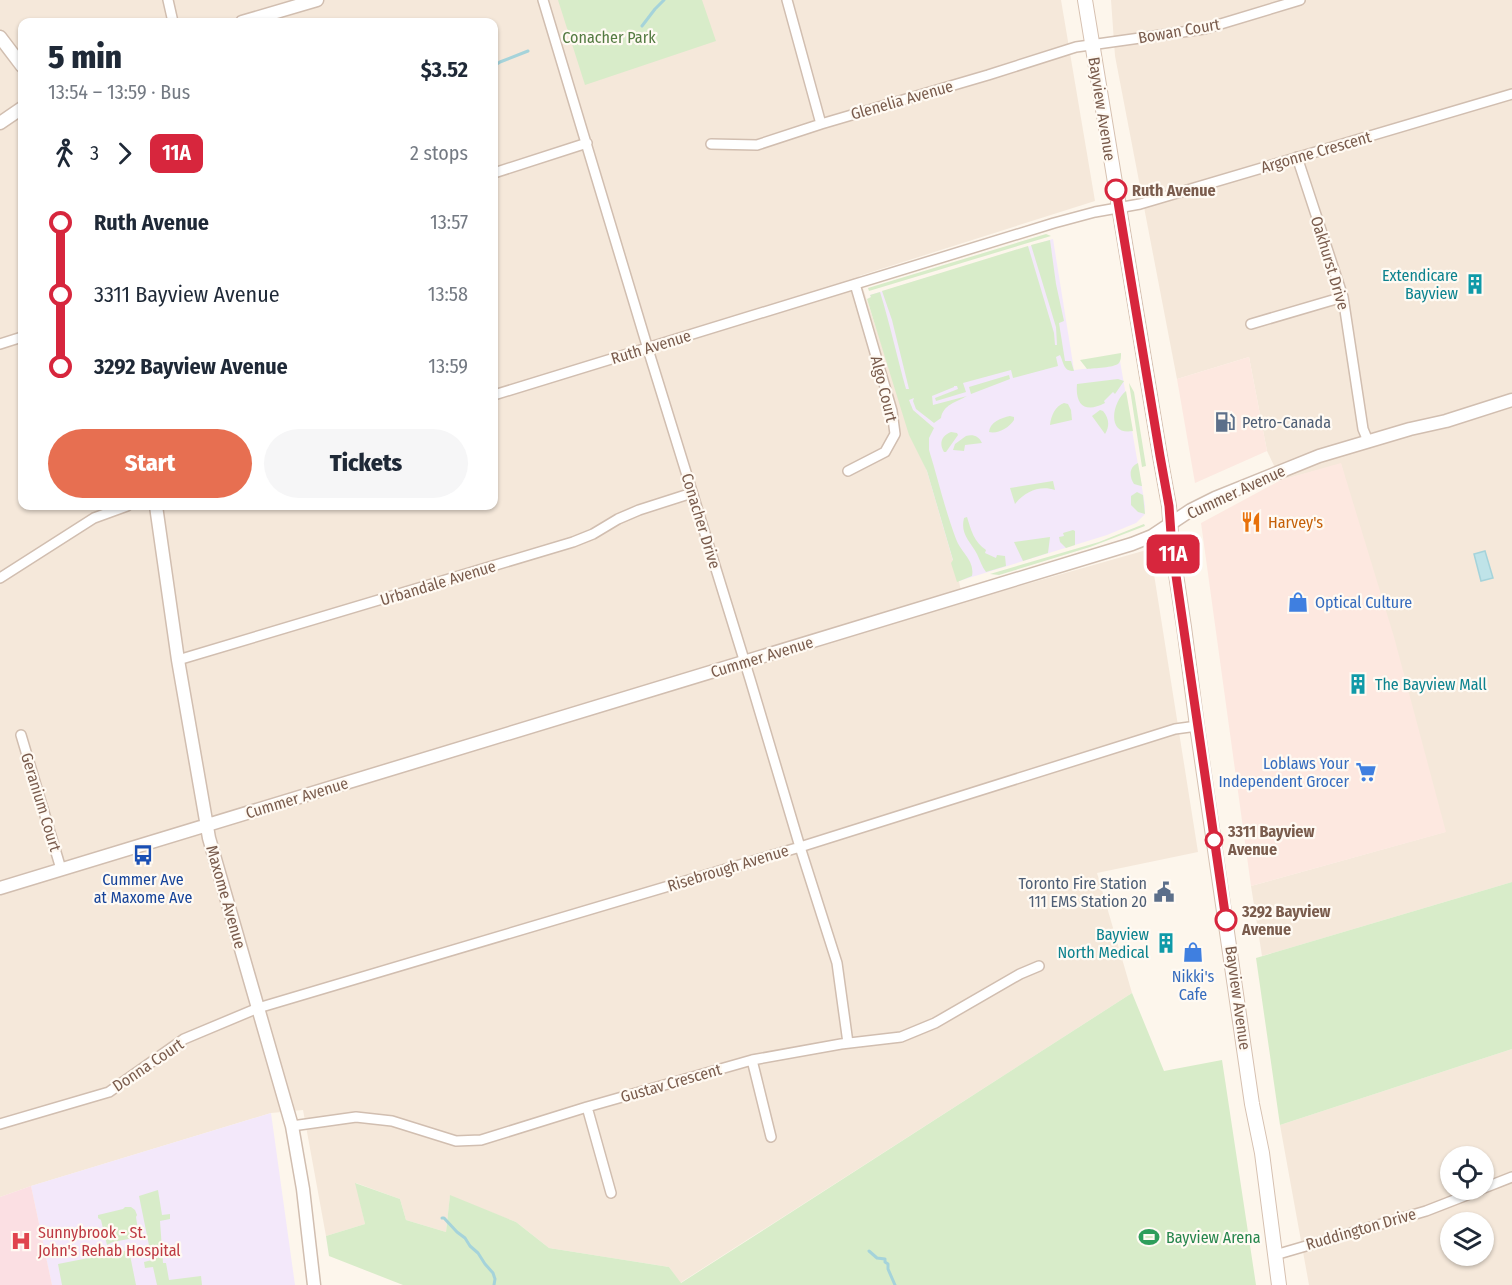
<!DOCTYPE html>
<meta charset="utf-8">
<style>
body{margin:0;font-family:"Fira Sans Condensed",sans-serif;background:#f6f6f7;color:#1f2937;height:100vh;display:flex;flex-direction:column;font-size:22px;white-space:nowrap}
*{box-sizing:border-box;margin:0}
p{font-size:20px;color:#747a83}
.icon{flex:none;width:33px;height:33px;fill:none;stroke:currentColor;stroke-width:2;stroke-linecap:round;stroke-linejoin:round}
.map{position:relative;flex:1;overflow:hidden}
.side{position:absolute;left:18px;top:18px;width:480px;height:492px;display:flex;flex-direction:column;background:#fff;border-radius:12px;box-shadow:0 2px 4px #0004}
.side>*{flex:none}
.badge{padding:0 12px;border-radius:9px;font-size:21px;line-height:39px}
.fabs{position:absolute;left:1440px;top:1146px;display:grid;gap:12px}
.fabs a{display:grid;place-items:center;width:54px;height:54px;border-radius:50%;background:#fff;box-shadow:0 2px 4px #0004;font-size:30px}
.map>.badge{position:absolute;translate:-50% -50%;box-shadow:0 0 0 3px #fff}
.legs{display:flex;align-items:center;gap:9px;height:66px;padding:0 30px;font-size:20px}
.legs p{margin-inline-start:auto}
.head{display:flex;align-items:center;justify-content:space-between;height:102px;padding:0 30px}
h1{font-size:33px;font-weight:800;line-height:45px}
.cta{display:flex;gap:12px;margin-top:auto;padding:12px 30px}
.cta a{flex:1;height:69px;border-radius:36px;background:#e76f51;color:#fff;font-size:24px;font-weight:800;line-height:69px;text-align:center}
.cta a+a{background:#f6f6f7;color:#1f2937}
ul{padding:0 30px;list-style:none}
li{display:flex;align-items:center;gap:21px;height:72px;font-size:22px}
li i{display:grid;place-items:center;width:9px;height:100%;margin:0 8px;background:currentColor}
li i::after{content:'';width:15px;height:15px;margin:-8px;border:4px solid;border-radius:50%;background:#fff}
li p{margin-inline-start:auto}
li:first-child i{background:linear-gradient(#0000 50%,currentColor 0)}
li:last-child i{background:linear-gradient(currentColor 50%,#0000 0)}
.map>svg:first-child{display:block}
.residential{fill:#f5e8da;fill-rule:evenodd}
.commercial{fill:#fde8e0}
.education{fill:#f3e8fa}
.medical{fill:#fbdfe3}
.green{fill:#d8ecc9}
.water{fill:#bfe3e8;stroke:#a5d3da;stroke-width:1.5}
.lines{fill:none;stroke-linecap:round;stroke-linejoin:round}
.stream{stroke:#a5d3da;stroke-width:3}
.minor-casing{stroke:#d1beb0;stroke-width:12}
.tertiary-casing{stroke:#d1beb0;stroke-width:15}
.secondary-casing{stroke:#d6c0b0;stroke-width:16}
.minor{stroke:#fff;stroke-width:9}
.tertiary{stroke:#fff;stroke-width:12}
.secondary{stroke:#fff;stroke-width:14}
.line-1-casing{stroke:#fff;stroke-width:14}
.line-1{stroke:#d7263d;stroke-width:9}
.stop-1-dot{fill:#fff;stroke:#d7263d;stroke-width:3}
.labels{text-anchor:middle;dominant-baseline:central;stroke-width:4.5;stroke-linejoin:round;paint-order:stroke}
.street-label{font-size:16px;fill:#7a5c4d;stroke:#fffaf3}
.park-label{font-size:16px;fill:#537a41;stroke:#fffaf3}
.stop-label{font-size:16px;font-weight:bold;fill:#7a5c4d;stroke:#fffaf3;text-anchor:start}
.culture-label{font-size:16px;fill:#0d838f;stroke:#fffaf3;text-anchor:end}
.service-label{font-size:16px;fill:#4e5e75;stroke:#fffaf3;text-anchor:start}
.food-label{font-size:16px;fill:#c56008;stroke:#fffaf3;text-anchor:start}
.shop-label{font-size:16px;fill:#366cbe;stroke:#fffaf3;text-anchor:start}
.transit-label{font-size:16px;fill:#164399;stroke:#fffaf3}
.health-label{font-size:16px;fill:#be3a42;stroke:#fffaf3;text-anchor:start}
.leisure-label{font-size:16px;fill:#27864d;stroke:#fffaf3;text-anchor:start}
</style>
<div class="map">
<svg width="1512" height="1285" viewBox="0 0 1512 1285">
<rect width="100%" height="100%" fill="#fdf6ec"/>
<path class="residential" d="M0 0H1061L1095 201 859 276 910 431 927 471 959 581 963 602 1150 549 1198 852 1097 873 1132 993 680 1283 669 1267 549 1248 516 1222 450 1196 446 1232 406 1220 400 1199 356 1183 365 1224 326 1236 303 1110 271 1113 31 1186 0 1197ZM22 22H494V506H22Z
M1111 0H1512V882L1262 956 1251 886 1445 832 1341 464 1281 480 1267 451 1249 357 1177 379 1115 56Z
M1512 1049V1285H1309L1280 1125ZM1450 1156H1484V1190H1450ZM1450 1222H1484V1256H1450Z"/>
<path class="commercial" d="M1249 357 1267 451 1195 483 1177 379Z
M1341 463 1394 637 1446 832 1251 886 1201 523 1281 480Z"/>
<path class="education" d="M1053 239 1074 370 1112 366 1118 364 1120 361 1145 505V514L1136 523 1107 535 959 581 927 471 870 295Z
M271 1113 295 1285H52L31 1186Z"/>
<path class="medical" d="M31 1186 52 1285H0V1197Z"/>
<path class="green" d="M558 0H702L716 41 585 85Z
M1046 234 1051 236 869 291 868 288Z
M1050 240 1056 284 1064 321 1059 323 1065 361H1071L1074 371C1063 371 1064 363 1060 355L1056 357 1058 366 1013 378 1011 370 963 383 966 392 936 401 935 398 958 389 957 386H954V387L932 396 933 405 967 396C956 402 943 405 941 418L934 423 916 409 913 401 914 398 909 400 913 410 934 428 929 438V450C938 479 945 510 956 539 961 553 975 560 972 576L957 582 951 563 953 560 927 471 909 435 867 299 871 297 870 295 880 292C890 324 897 357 906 389H909L892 320 882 291 1028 246 1054 333 1055 345H1057L1056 327 1031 245Z
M1121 353C1121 357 1121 360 1119 363 1114 368 1094 368 1087 369L1080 360Z
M1009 375 1010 379 971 394 969 387Z
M1118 379 1124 381 1115 394 1113 392 1104 401 1105 403C1086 413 1075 406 1077 384Z
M1129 383 1134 392 1146 466 1142 467Z
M1126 391 1133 431C1106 436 1112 402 1126 391Z
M1064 403 1068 404 1071 410 1072 420 1050 425C1051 416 1055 406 1064 403Z
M1100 410 1103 411C1109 418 1110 426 1105 434L1092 416Z
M1010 416 1014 417V420C1009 428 998 434 989 432 990 422 1001 418 1010 416Z
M951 432 957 433 958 435 946 452H944C939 444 941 436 951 432Z
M966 436C973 434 979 436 982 443L965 445 964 451 953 450 955 444Z
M1138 463 1142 486H1141L1134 484C1129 476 1129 467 1138 463Z
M1053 481 1055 490C1039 485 1025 492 1015 504L1010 488Z
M1137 492 1143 495 1145 514 1138 512 1131 505V496Z
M967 517C971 530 974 542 986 550L985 553 996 558 997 555 1005 556 1006 566 986 572C982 567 980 560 977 554 970 541 960 534 964 518Z
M1144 524 1145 526 1090 547 999 575 990 574 1099 542Z
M1073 530 1075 531V545L1066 548 1060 542 1059 537 1064 536 1063 533Z
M1050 537 1048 553 1023 561 1014 542Z
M1512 882V1049L1280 1125 1256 958Z
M1132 993 1164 1071 1222 1060 1256 1285H403L329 1256 326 1236 365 1224 355 1183 400 1199 406 1220 446 1232 450 1195 516 1222 549 1248 669 1267 681 1283Z
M158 1190 162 1215 170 1214V1219L160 1221 163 1263H166L169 1280 201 1276 202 1285H157L153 1267 145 1268 144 1262 152 1260 139 1196Z
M125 1207H131L135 1210 137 1215 136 1217 139 1237 113 1242 107 1245 101 1220 98 1218V1215L123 1209Z
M129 1250 136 1285H62L58 1264Z"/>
<path class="water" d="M1485 551 1493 578 1481 581 1474 554Z"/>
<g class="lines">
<path class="stream" d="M642 26 655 9 664 0
M494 66 500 62 528 51
M442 1218H444L457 1232 465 1238 470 1246 478 1253 485 1264 493 1273 495 1279 494 1285
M869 1251 877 1258 885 1259V1262L888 1264V1269L895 1285"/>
<g class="minor-casing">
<path id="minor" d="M168 0 173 22
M543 0 651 359 750 679 800 847 837 963 848 1043
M787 0 821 124
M711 144 757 145 821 124 988 75 1076 47 1204 29 1300 0
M1297 157 1343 297 1363 429 1368 441
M494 173 587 143
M1251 324 1343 297
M0 344 22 337
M494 395 1054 223 1095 212 1140 204 1512 94
M848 471 885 452 895 434 892 411 855 284
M0 578 94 518 127 506
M178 660 573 542 593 534 618 519 639 510 692 493
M21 735 61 869
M752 1060 771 1137
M587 1107 611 1193
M0 1124 109 1092 184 1039 258 1008 800 847 1175 729 1197 726
M292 1126 356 1117 392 1121 456 1141 481 1140 587 1107 752 1060 841 1044 901 1037 935 1023 1020 974 1039 966
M1484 1188 1512 1177
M1275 1255 1426 1211 1480 1190"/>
</g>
<g class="tertiary-casing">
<path id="tertiary" d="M242 22 317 0
M0 37 22 66
M0 123 22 108
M156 506 178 660 209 838 292 1126 303 1189 314 1285
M0 888 1132 544 1152 536 1191 510 1215 498 1319 456 1410 429 1446 421 1512 400"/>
</g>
<g class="secondary-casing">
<path id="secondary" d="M1085 0 1160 456 1169 506 1172 548 1184 627 1197 726 1252 1104 1262 1153 1279 1285"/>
</g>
<use href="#minor" class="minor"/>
<use href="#tertiary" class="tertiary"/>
<use href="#secondary" class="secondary"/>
</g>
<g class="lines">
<g class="line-1-casing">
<path id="line-1" d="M1116 190 1160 456 1169 506 1172 548 1226 920"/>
</g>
<use href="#line-1" class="line-1"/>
</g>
<defs>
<g id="building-bare" transform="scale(1.62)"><path d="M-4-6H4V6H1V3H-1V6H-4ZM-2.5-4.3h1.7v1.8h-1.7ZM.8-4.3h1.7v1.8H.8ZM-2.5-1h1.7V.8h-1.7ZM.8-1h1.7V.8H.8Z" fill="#0f9aa8" stroke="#fffaf3" stroke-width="2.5" paint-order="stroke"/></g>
<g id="fuel-bare" transform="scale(1.62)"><path d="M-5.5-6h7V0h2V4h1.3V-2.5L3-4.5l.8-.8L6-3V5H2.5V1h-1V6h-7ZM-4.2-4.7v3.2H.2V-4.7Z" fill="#5c6f8a" stroke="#fffaf3" stroke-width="2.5" paint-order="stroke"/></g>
<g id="restaurant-bare" transform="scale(1.62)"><path d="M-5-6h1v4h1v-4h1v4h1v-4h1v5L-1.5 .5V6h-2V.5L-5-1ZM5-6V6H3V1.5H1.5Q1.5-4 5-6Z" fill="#e8710a" stroke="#fffaf3" stroke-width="2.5" paint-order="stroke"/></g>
<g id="shop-bare" transform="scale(1.62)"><path d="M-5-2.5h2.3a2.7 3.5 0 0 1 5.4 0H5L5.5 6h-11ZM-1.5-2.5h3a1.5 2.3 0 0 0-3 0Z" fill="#3f7fe0" stroke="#fffaf3" stroke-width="2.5" paint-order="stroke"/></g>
<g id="supermarket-bare" transform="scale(1.62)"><path d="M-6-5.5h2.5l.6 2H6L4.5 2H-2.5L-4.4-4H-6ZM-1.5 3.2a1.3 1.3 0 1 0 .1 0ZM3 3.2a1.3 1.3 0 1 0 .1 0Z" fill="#3f7fe0" stroke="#fffaf3" stroke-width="2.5" paint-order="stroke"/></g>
<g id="bus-bare" transform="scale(1.62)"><path d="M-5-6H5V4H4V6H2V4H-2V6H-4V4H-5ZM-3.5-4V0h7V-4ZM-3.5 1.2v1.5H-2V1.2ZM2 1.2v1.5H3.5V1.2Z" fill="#1a4fb4" stroke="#fffaf3" stroke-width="2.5" paint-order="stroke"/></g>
<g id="civic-bare" transform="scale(1.62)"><path d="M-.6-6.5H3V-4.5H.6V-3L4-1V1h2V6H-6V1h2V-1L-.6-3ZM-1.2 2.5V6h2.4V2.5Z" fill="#5c6f8a" stroke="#fffaf3" stroke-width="2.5" paint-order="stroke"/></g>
<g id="stadium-bare" transform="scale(1.62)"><path d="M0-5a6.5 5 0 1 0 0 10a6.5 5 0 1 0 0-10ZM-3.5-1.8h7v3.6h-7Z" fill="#2e9e5b" stroke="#fffaf3" stroke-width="2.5" paint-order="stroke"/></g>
<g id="hospital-bare" transform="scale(1.62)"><path d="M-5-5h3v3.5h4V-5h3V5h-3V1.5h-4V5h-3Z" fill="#e0444e" stroke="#fffaf3" stroke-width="2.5" paint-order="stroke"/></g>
</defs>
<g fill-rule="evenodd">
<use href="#building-bare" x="1475" y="284"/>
<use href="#fuel-bare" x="1225" y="422"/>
<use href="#restaurant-bare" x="1251" y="522"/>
<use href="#shop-bare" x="1298" y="602"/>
<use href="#building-bare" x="1358" y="684"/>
<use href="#supermarket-bare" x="1366" y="772"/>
<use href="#bus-bare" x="143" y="855"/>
<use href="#civic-bare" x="1164" y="892"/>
<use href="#building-bare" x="1166" y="943"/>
<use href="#shop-bare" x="1193" y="952"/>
<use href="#stadium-bare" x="1149" y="1237"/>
<use href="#hospital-bare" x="21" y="1241"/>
</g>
<g class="stop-1-dot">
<circle cx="1116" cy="190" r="10"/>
<circle cx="1214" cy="840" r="8"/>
<circle cx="1226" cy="920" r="10"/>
</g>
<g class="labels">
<g class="street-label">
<text transform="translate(1179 31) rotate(-10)">Bowan Court</text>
<text transform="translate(902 100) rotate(-16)">Glenelia Avenue</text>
<text transform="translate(1102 109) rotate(81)">Bayview Avenue</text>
<text transform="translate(1316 152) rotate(-16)">Argonne Crescent</text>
<text transform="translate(1330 263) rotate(73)">Oakhurst Drive</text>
<text transform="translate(651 347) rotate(-17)">Ruth Avenue</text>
<text transform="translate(884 389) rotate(76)">Algo Court</text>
<text transform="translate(1236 492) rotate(-25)">Cummer Avenue</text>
<text transform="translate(701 521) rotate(73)">Conacher Drive</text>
<text transform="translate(438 583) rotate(-17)">Urbandale Avenue</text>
<text transform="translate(762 657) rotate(-17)">Cummer Avenue</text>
<text transform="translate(297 798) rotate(-17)">Cummer Avenue</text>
<text transform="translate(41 802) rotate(73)">Geranium Court</text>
<text transform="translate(728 868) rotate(-17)">Risebrough Avenue</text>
<text transform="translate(226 897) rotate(74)">Maxome Avenue</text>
<text transform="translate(1238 998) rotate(82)">Bayview Avenue</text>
<text transform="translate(148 1065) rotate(-34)">Donna Court</text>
<text transform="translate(671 1083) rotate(-16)">Gustav Crescent</text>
<text transform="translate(1361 1229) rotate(-16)">Ruddington Drive</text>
</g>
<g class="park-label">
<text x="609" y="37">Conacher Park</text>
</g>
<g class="stop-label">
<text x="1132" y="190">Ruth Avenue</text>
<text x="1228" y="831">3311 Bayview<tspan x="1228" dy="18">Avenue</tspan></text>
<text x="1242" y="911">3292 Bayview<tspan x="1242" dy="18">Avenue</tspan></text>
</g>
<g class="culture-label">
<text x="1458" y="275">Extendicare<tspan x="1458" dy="18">Bayview</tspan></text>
<text x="1375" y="684" text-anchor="start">The Bayview Mall</text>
<text x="1149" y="934">Bayview<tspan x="1149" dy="18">North Medical</tspan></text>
</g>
<g class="service-label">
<text x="1242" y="422">Petro-Canada</text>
<text x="1147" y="883" text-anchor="end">Toronto Fire Station<tspan x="1147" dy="18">111 EMS Station 20</tspan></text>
</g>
<g class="food-label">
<text x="1268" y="522">Harvey's</text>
</g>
<g class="shop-label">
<text x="1315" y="602">Optical Culture</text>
<text x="1349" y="763" text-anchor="end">Loblaws Your<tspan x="1349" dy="18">Independent Grocer</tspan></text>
<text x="1193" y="976" text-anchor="middle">Nikki's<tspan x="1193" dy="18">Cafe</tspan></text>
</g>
<g class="transit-label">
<text x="143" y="879">Cummer Ave<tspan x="143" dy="18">at Maxome Ave</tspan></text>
</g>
<g class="health-label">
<text x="38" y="1232">Sunnybrook - St.<tspan x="38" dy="18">John's Rehab Hospital</tspan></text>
</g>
<g class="leisure-label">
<text x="1166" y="1237">Bayview Arena</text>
</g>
</g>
</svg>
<div class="fabs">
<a><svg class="icon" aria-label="locate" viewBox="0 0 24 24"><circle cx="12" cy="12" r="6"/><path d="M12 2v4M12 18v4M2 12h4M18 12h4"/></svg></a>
<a><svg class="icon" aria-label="layers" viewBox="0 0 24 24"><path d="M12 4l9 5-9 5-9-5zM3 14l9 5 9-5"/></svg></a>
</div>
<b class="badge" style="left:1173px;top:554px;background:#d7263d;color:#fff">11A</b>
<section class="side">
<div class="head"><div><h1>5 min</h1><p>13:54 – 13:59 · Bus</p></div><b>$3.52</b></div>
<div class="legs"><svg class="icon" aria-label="walk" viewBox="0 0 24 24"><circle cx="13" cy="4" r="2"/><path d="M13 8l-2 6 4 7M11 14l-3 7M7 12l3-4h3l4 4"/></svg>3<svg class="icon" aria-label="forward" viewBox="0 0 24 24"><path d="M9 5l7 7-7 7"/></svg><b class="badge" style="background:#d7263d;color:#fff">11A</b><p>2 stops</p></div>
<ul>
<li><i style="color:#d7263d"></i><b>Ruth Avenue</b><p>13:57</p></li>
<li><i style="color:#d7263d"></i><span>3311 Bayview Avenue</span><p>13:58</p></li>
<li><i style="color:#d7263d"></i><b>3292 Bayview Avenue</b><p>13:59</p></li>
</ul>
<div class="cta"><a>Start</a><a>Tickets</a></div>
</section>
</div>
